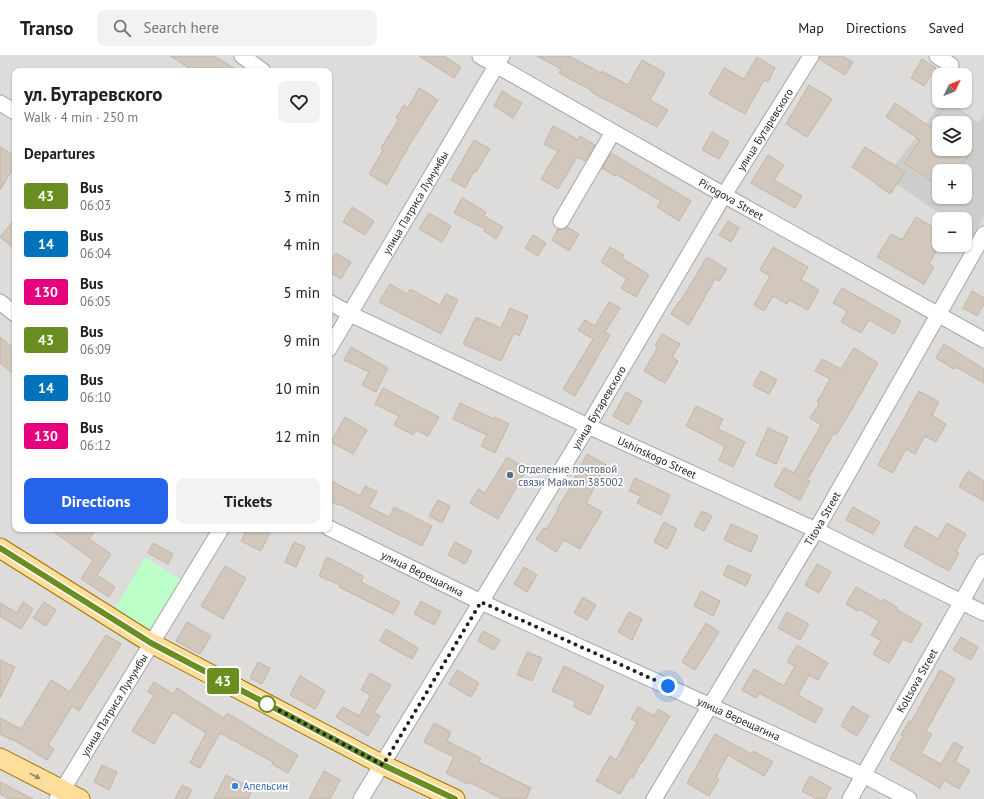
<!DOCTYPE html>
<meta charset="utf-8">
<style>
body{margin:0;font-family:"PT Sans",sans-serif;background:#f2f2f2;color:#202124;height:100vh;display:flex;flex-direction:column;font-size:15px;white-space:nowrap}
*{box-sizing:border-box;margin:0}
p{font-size:13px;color:#757577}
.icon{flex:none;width:22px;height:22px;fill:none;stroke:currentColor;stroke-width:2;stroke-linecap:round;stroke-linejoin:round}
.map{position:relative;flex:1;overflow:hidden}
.sheet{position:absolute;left:12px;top:12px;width:320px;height:464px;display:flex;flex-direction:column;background:#fff;border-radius:8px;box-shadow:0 1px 3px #0004}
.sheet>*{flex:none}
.badge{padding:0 8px;border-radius:3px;font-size:14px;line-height:26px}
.needle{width:26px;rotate:47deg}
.buttons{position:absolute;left:932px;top:12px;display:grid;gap:8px}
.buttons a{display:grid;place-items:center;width:40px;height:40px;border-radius:8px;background:#fff;box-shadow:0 1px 3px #0004;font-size:20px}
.you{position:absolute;width:20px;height:20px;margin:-10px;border:3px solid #fff;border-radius:50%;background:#1a73e8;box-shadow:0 0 0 6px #1a73e833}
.map>.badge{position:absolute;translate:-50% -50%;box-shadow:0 0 0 2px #fff}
h2{padding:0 12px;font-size:15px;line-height:36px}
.round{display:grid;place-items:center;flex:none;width:42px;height:42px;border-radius:8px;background:#f2f2f2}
.summary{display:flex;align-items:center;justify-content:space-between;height:68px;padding:0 12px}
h1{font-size:19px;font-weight:800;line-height:30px}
.primary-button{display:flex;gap:8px;margin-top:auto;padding:8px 12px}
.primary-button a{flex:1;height:46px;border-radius:8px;background:#2563eb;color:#fff;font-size:16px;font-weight:800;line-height:46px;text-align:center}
.primary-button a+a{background:#f2f2f2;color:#202124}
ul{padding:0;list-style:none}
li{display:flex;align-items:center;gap:12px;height:48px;padding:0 12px}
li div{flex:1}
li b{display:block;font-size:15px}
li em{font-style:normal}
li .badge{min-width:44px;font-weight:700;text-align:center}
header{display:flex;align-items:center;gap:24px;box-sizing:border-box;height:56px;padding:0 20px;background:#fff;border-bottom:1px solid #e0e0e0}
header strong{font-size:19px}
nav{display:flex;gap:22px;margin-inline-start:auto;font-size:14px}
.search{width:280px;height:36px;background:#f2f2f2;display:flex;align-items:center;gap:10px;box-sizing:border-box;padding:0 14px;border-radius:8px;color:#757577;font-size:15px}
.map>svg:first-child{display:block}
.residential{fill:#dddcdb;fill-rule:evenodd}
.religious{fill:#cdcdcd;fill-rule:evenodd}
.park{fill:#bcffc8}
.building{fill:#d1c7bc;stroke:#c4b5a4}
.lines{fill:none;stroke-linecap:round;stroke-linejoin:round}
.minor-casing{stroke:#a6a6a6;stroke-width:17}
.major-casing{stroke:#997500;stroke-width:21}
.minor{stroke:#fff;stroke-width:15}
.major{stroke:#ffdd9a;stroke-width:19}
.oneway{fill:#9a8863}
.line-casing{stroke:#fff;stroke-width:9}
.line{stroke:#6b8e23;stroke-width:6}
.walk{stroke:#1f1f1f;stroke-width:4;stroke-dasharray:0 7.2}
.service-dot{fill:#5c6f8a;stroke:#fff;stroke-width:1.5}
.stop-dot{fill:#fff;stroke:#6b8e23;stroke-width:2}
.shop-dot{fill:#3f7fe0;stroke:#fff;stroke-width:1.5}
.labels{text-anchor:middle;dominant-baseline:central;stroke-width:3.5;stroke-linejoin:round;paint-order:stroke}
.street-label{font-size:11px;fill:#1f1f1f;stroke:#fff}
.service-label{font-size:11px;fill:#4e5e75;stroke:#fff;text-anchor:start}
.shop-label{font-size:11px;fill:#366cbe;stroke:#fff;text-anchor:start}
</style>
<header>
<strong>Transo</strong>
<div class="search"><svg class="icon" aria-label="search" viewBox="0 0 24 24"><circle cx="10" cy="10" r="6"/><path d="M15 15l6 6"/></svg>Search here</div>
<nav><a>Map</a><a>Directions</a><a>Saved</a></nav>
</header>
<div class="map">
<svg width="984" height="743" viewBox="0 0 984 743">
<rect width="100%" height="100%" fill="#f1ede4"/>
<path class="residential" d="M0 0H984V743H0ZM15 15H329V473H15ZM939 19H965V45H939ZM939 67H965V93H939ZM939 115H965V141H939ZM939 163H965V189H939Z"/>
<path class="religious" d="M943 45H949L979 67 984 58V161L973 180 965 174V163H948L886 121ZM939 67H965V93H939ZM939 115H965V141H939Z"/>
<path class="park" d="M145 501 181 524 149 574 115 553Z"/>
<path class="building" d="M170 0H214L239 15H194Z
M419 0H444L461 11 454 22Z
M537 0H569L601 17 602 15 628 29 642 4 665 17 650 44 668 54 657 71 605 43V44L590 35 591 34 559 17 561 13Z
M820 0H842L853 6 845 19 819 3Z
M757 1 775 12 768 26 764 24 745 58 709 38 724 12 744 23Z
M922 3 936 12 924 30 911 22Z
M809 29 832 43 807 81 786 68Z
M419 32 438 44 410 88 387 129 369 118 383 94 381 92 399 63 396 62 404 49 408 52Z
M502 35 522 47 513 62 494 50Z
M895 47 930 71 939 57V93H973L958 115H939V130L905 107 920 84 886 61Z
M553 70 579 84 580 80 595 89 585 105 577 101 558 133 541 123 558 95 544 88Z
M712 76 729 86 719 103 702 94Z
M474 84 490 93 476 116 474 115 465 132 451 124Z
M0 91 15 100V109L0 134Z
M865 91 905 116 890 138 876 128V127L852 111Z
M611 97 691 145 679 165 657 151 661 145 616 118 615 120 602 112Z
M768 99 784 109 774 124 802 140 795 152 751 127Z
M462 142 486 156 484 160 503 171 496 183 484 175 485 173 454 157Z
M352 151 374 165 365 179 343 166Z
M429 157 451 170 442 186 419 173Z
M916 161 939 175V190L929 208 934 211 924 228 877 201 891 178 902 184Z
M15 163V193L0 181Z
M728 165 739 172 731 186 719 179Z
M567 171 579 178 569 195 552 184 558 173 561 174Z
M533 179 546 187 538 200 525 192Z
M610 191 624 199 622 202 649 219 636 241 621 232 627 223 601 206Z
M773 191 808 211 801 224 819 234 808 254 789 244 787 248 773 240 764 255 754 249 770 220 760 214Z
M336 197 351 206 341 223 329 216V209Z
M707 201 727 213 719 225 715 223 689 269 671 258 679 245 680 246Z
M390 228 407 238 410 233 440 249 446 238 458 244 441 278 379 246Z
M842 232 901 265 894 278 869 264 861 277 841 266 847 255 833 247Z
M972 235 984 242V248L977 260 963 252Z
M609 246 620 252 605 276 610 279 575 340 563 333 593 283 578 274 585 264 595 270Z
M510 252 528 260 519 280 514 277 501 305 463 288 476 261 501 272Z
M662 278 680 288 672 301 678 305 665 327 644 315 658 291 655 290Z
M0 281 15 293V319L0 307Z
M944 288 984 313V327L956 311 954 313 936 302Z
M351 291 388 312 376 336 362 329 369 316 344 304Z
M854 292 878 307 845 365 836 379 834 377 807 424 810 425 800 444 774 430 784 412 794 417 821 369 810 362 819 348 817 346 830 323 815 315 822 303 841 313Z
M761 315 777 324 769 338 753 330Z
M383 332 439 361 428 380 416 374 413 379 394 369 399 360 375 348Z
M919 335 939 346 932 359 946 368 936 386 925 380 915 398 906 393 893 417 878 409Z
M626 336 642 345 629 369 613 360Z
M460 347 494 363 495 361 509 368 495 397 481 390 487 379 453 363Z
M696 350 723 363 718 373 745 386 733 411 719 404 725 390 686 370Z
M345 361 367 374 353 398 331 386Z
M768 372 788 381 776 408 756 399Z
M587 398 606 409 586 447 602 456 580 493 564 484 556 496 536 483 544 472 547 473 558 454 557 453 570 432H569Z
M507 401 527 413 498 463 470 447 478 433 485 437Z
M968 415 984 425V445L959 431Z
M635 422 670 439 661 459 637 447 641 440 629 435Z
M329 424 360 440 365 430 377 436 369 451 389 461 394 451 432 470 422 490 403 480V481L339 448 338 449 329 445Z
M438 444 450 450 442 467 429 460Z
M853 451 880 466 873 478 846 464Z
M702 455 712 460 704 475 694 470Z
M664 466 677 473 667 493 654 486Z
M947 467 966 478 956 495 959 497 949 515 904 490 915 470 938 483Z
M731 468 758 480 751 496 724 484Z
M50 473H96L89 483 111 498 97 519 115 531 109 541 81 523 93 504Z
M247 473H264L270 476 261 495 241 485Z
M294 486 305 491 296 511 285 506Z
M455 486 472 495 465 508 448 499Z
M153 487 173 498 168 508 148 497Z
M327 501 363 520 361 526 400 546 393 558 339 531 340 529 319 520Z
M817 508 831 516 819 537 805 529Z
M728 509 751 519 746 530 723 519Z
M225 510 246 522 223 563 201 550Z
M524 511 537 519 527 536 514 528Z
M856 531 881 545 883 543 897 551 896 553 922 568 911 587 903 583 889 607 873 598 881 585 871 579 879 565 859 553 858 555 846 548Z
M701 535 720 545 713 560 694 550Z
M583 541 596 549 587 564 574 557Z
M421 545 441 556 434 569 414 558Z
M23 546 33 553 21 573 0 560V547L17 557Z
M44 546 56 554 46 570 33 562Z
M629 556 642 563 632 584 618 576Z
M787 556 809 568 800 584 778 572Z
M187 566 211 580 200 598 176 585Z
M706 567 719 576 695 614 682 606Z
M386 573 418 592 412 603 380 585Z
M483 575 500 584 494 594 478 585Z
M106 579 121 588 79 655 72 650 48 689 54 693 47 704 12 683V684L0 678V662L21 673 51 624 70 636Z
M961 581 978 591 971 604 953 594Z
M797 589 828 607 818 624 809 619 798 639 823 653 815 667 759 637 756 642 742 634 754 613 784 630 795 610 787 606Z
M527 596 542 602 532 625 517 619Z
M0 604 15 611 0 642Z
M258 606 270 612 262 628 250 622Z
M564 610 604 630 590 659 574 651 576 646 552 635Z
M457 614 479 627 471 641 449 628Z
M940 614 955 623 926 675 932 678 921 697 941 708 954 686 963 691 955 706 970 714 959 733 944 724 940 732 890 703 903 680 901 679 909 665 911 666Z
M370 617 391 629 374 657 380 660 368 680 336 661 343 651 359 660 371 639 361 634Z
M300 620 325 635 315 653 290 639Z
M154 626 173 638 177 632 187 638V639L224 662 227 657 265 680 298 699 288 717 272 708 273 706 220 677 200 712 190 707 206 677 173 656 154 688 132 675 154 639 148 636Z
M852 650 869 660 857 680 841 670Z
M638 651 654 660 658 653 670 660 642 707 641 706 633 722 630 721 620 738 596 725 610 700 616 704 637 666 631 663Z
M434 667 451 676 447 685 481 702 479 706 531 732 526 743H502L469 726 468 728 446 717 454 701 424 686Z
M715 678 751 698 753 695 773 706 764 720 728 699 716 721 719 723 709 740 687 727Z
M102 709 117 716 109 734 94 726Z
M324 715 340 724 330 743H309Z
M226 719 253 733 248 743H214Z
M810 720 831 732 825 743H817L802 735Z
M0 726 33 743H9L0 738Z
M182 729 192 734 187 743H175Z"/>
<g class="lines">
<g class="minor-casing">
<g id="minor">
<path d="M242 0 263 15"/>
<path id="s1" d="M480 0 738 147 984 284"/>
<path d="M937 0 951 9"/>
<path d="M0 47 15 56"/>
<path d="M561 165 613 76"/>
<path d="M0 246 15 258"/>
<path id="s2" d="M329 246 350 258 588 370 816 474 984 557"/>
<path id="s3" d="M329 293 502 0"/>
<path id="s4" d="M329 472 481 546 863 719 909 743"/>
<path id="s5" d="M57 743 221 473"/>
<path id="s6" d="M361 743 588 370 724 139 811 0"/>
<path id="s7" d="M654 743 816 474 984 178"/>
<path id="s8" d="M850 743 984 506"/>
</g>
</g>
<g class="major-casing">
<path id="major" d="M0 492 151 587 383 709 455 743
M0 702 80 743"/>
</g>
<use href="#minor" class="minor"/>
<use href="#major" class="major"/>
</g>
<defs><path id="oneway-solid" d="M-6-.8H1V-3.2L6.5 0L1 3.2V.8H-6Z"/></defs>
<use class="oneway" href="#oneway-solid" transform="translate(35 720) rotate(27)"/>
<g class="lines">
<g class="line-casing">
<path id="line" d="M0 492 151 587 383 709 455 743"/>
</g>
<use href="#line" class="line"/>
<path class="walk" d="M267 648 383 709 481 546 668 630"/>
</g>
<circle class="service-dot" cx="510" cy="419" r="4"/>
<circle class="stop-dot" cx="267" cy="648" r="8"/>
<circle class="shop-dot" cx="235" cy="730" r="4"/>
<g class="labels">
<g class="street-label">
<text stroke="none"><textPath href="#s6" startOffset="782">улица Бутаревского</textPath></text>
<text stroke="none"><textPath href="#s1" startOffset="289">Pirogova Street</textPath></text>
<text stroke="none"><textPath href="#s3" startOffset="170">улица Патриса Лумумбы</textPath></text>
<text stroke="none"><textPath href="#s6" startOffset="458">улица Бутаревского</textPath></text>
<text stroke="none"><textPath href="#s2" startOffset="363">Ushinskogo Street</textPath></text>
<text stroke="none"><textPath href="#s7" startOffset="327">Titova Street</textPath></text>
<text stroke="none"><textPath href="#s4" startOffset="104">улица Верещагина</textPath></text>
<text stroke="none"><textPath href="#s8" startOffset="136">Koltsova Street</textPath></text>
<text stroke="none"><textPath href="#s5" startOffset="110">улица Патриса Лумумбы</textPath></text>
<text stroke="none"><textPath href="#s4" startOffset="452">улица Верещагина</textPath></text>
</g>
<g class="service-label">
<text x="518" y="413">Отделение почтовой<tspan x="518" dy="13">связи Майкоп 385002</tspan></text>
</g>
<g class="shop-label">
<text x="243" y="730">Апельсин</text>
</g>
</g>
</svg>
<div class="buttons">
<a><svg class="needle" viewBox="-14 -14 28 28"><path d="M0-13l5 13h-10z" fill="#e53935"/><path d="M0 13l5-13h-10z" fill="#757577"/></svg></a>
<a><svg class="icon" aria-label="layers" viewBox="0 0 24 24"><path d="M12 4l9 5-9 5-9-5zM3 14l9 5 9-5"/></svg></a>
<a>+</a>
<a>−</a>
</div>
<div class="you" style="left:668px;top:630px"></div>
<b class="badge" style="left:223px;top:625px;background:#6b8e23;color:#fff">43</b>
<section class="sheet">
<div class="summary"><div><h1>ул. Бутаревского</h1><p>Walk · 4 min · 250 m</p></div><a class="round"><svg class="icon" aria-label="heart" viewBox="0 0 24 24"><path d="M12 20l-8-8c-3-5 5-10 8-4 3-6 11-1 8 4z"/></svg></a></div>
<h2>Departures</h2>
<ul>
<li><span class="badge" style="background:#6b8e23;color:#fff">43</span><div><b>Bus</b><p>06:03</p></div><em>3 min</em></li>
<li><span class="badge" style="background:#0072bc;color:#fff">14</span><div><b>Bus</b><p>06:04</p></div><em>4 min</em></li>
<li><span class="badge" style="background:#e6007e;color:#fff">130</span><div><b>Bus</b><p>06:05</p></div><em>5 min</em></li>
<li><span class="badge" style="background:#6b8e23;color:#fff">43</span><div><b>Bus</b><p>06:09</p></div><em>9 min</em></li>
<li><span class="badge" style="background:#0072bc;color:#fff">14</span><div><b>Bus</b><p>06:10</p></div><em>10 min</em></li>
<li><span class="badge" style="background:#e6007e;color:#fff">130</span><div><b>Bus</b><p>06:12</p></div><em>12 min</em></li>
</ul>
<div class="primary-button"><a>Directions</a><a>Tickets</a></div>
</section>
</div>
